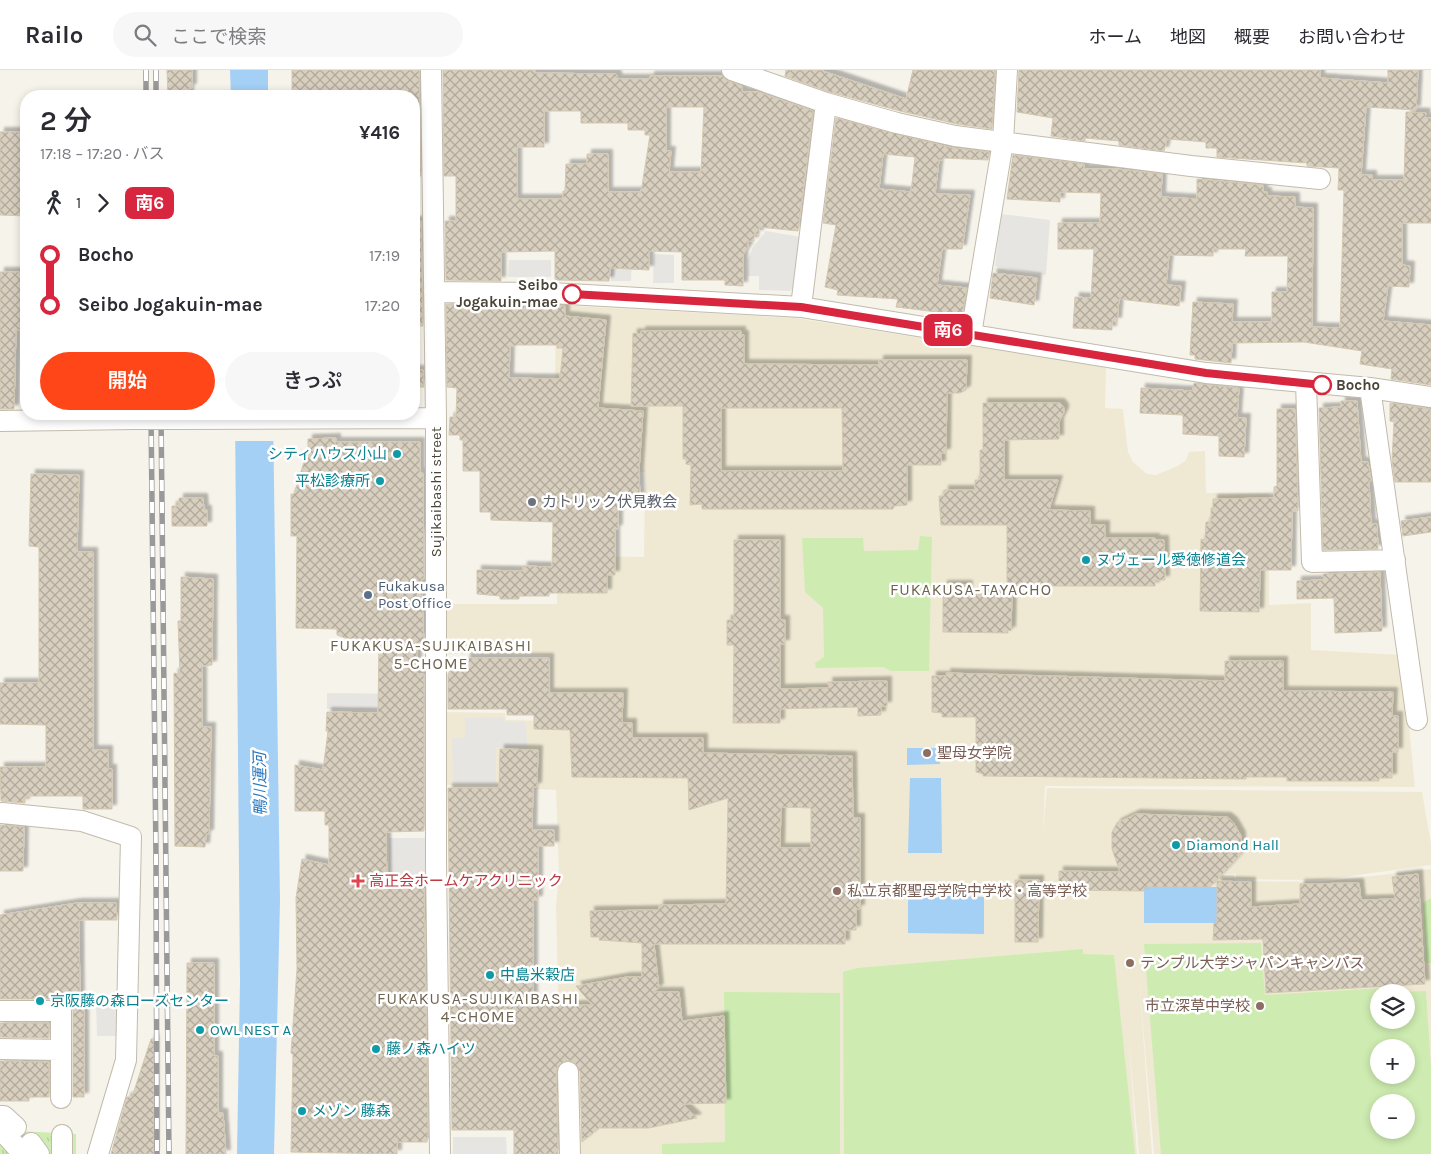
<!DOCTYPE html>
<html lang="ja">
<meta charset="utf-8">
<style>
body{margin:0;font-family:Karla,"Noto Sans JP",sans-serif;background:#f7f7f7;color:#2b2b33;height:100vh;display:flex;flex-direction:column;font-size:19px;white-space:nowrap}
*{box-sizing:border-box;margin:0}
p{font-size:16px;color:#7c7c81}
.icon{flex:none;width:28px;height:28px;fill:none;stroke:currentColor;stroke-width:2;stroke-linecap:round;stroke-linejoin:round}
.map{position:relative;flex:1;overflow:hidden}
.drawer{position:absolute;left:20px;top:20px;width:400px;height:330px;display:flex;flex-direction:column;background:#fff;border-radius:20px;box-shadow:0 2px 8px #0003}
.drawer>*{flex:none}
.badge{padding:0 10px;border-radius:8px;font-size:18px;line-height:32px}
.buttons{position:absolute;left:1370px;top:914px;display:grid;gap:10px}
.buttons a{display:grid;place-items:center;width:45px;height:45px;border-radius:50%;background:#fff;box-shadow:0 2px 8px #0003;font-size:25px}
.map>.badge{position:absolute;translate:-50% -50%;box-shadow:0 0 0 2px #fff}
.legs{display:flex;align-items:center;gap:8px;height:55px;padding:0 20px;font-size:16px}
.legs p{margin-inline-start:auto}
.summary{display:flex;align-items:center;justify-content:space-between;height:85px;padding:0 20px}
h1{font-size:28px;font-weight:600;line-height:38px}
.cta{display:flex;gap:10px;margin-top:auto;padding:10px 20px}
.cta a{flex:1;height:58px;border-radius:30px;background:#ff4618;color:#fff;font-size:20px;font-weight:600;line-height:58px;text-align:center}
.cta a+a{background:#f7f7f7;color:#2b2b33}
ul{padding:0 20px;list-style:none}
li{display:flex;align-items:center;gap:18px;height:50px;font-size:19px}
li i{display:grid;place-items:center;width:8px;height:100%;margin:0 6px;background:currentColor}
li i::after{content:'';width:12px;height:12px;margin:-6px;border:4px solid;border-radius:50%;background:#fff}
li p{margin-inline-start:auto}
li:first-child i{background:linear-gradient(#0000 50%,currentColor 0)}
li:last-child i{background:linear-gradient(currentColor 50%,#0000 0)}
header{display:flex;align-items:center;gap:30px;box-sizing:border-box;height:70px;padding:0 25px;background:#fff;border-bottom:1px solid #e1e1e2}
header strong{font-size:24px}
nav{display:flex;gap:28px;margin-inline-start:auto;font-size:18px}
.search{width:350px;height:45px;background:#f7f7f7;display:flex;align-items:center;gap:12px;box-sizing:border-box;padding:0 18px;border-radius:28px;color:#7c7c81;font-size:19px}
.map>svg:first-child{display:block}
.education{fill:#efe9d3;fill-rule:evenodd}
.grass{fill:url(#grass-tufts)}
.garden{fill:#ceecb1;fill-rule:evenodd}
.parking{fill:#e7e5e2}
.water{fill:#a4d0f5}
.pier{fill:#f6f3ea}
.building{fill:url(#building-cross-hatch);stroke:#d4c8b1;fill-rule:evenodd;filter:url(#shadow)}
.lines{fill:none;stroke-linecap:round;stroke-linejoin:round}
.minor-casing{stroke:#c2bbac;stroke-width:22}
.minor{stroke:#fff;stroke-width:20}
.rail-casing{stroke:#999;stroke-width:5.5}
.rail{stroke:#fff;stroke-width:4;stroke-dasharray:11;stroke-linecap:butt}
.minor-bridge-casing{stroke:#c2bbac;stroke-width:22;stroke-linecap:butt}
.minor-bridge{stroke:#fff;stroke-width:20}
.line-1-casing{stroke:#fff;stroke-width:11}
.line-1{stroke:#d7263d;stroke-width:8}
.stop-1-dot{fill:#fff;stroke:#d7263d;stroke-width:2.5}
.culture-dot{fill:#0f9aa8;stroke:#fff;stroke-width:2}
.worship-dot{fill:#6b7280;stroke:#fff;stroke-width:2}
.service-dot{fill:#5c6f8a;stroke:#fff;stroke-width:2}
.education-dot{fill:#8d6e63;stroke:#fff;stroke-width:2}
.health-dot{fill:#e0444e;stroke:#fff;stroke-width:2}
.labels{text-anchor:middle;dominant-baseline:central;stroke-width:5;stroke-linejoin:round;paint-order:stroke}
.stop-label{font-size:15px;font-weight:bold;fill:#4a4437;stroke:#fff;text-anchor:end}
.culture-label{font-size:15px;fill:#0d838f;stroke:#fff;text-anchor:start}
.street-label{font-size:15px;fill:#4a4437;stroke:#fff}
.worship-label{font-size:15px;fill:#5b616d;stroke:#fff;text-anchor:start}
.service-label{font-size:15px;fill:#4e5e75;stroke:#fff;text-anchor:start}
.education-label{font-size:15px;fill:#785e54;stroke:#fff;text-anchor:start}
.health-label{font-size:15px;fill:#be3a42;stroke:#fff;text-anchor:start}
.neighbourhood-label{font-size:16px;letter-spacing:1px;fill:#6e634e;stroke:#fff}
.water-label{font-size:16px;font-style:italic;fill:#2977be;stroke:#fff}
</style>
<header>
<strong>Railo</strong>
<div class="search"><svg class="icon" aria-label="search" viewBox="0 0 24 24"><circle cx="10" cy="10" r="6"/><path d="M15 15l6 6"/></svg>ここで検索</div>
<nav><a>ホーム</a><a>地図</a><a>概要</a><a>お問い合わせ</a></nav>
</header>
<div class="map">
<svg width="1431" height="1084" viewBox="0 0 1431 1084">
<defs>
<pattern id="grass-tufts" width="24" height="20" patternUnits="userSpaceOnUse" patternTransform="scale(1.25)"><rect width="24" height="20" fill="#ceecb1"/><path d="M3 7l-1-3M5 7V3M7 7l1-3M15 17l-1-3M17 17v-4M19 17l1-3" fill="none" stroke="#b2cc99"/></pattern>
<pattern id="building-cross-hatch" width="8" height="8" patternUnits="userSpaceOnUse" patternTransform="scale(1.25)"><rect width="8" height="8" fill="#d8cfbf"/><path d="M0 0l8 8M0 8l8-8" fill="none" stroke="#b1aa9c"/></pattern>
<filter id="shadow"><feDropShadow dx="4.5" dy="-4.5" stdDeviation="1" flood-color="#0004"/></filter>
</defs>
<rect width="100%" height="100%" fill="#f6f3ea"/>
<path class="education" d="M556 235 795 248 1106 297 1105 338 1123 339 1128 382 1133 392 1147 404 1156 405 1178 396 1186 390 1189 382 1205 381 1206 423H1269V535L1311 533V580L1402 585 1415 717 1045 716 1043 760 1047 718 1422 722 1431 774V795L1321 810 1236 809V804L1157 805H1234L1235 811 1321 812 1431 799V1084H1154L1139 909 1152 1084H1139L1129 973 1137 1084H574L566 993 565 934 558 922 556 837 559 804 556 720 535 719 534 715H444L443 642 505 643 506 650 551 651V585L444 584V534H557L558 486 644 487 645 402 554 398ZM1379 922H1406V950H1379ZM1379 978H1406V1005H1379ZM1379 1032H1406V1060H1379Z"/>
<path class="grass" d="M0 1060 76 1064V1084H0Z"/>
<path class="garden" d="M920 466 932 467 929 601H891L883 597 816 598 815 593 824 587 823 538 805 522 802 468H863L864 481 918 480Z
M1431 828V893H1426L1423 833Z
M1261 873 1265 925 1383 918 1384 922H1379V950H1406V922H1398L1426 921 1431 997V1084H1161L1144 874ZM1379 978H1406V1005H1379ZM1379 1032H1406V1060H1379Z
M1083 879V884L1114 885 1135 1084H844L843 902 857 898Z
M724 922 840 923V1084H662V1074L725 1072Z"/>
<path class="parking" d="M1001 144 1050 150 1046 205 995 196Z
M766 161 801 167 795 214 791 221 759 220V206H747L748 189 753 177Z
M611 182 632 183 631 211H611Z
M654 184 674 185V213H653Z
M509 190H551V207H508Z
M327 623 425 624V640L327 639Z
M503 647V652H526L527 677H496V713H453L452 668H465V648Z
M389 768H428V816H389Z
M96 932H117L118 966H97Z
M453 1067H506L507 1084H453Z"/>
<path class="water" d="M230 0H268V26H231Z
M235 344H273L280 831 274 1084H237L240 912Z
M907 678H940V694L907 695Z
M910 708H941L942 783H908Z
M1144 817H1217V853H1144Z
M908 825 984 827V864L908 863Z"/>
<path class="pier" d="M232 344H275V371H233Z"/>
<path class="building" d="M167 0H192V18H189V26H168Z
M292 0H419L421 106H414V25L378 26V21L345 20V26H292Z
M443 0H535V3L616 4 618 9H650V6H722L728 11 742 16V22H758L813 41 798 161 759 157V164H754V171H748V177L743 185V216L725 215V210H682V182L649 181V200L610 198 609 211 555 210V181L501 182V211L446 210 445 151H456V106H444ZM666 37H704L701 102H669L671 81H666ZM544 41H581V53H628V60H645V65H650L641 122H608V84H587V94H566L565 121H563V129H517V77H544Z
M786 0H820L906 29 913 0H995L992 59 957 54 900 41 830 22 785 6Z
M1019 0H1320V8L1388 13V0H1418L1416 40 1366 37 1361 105H1372V110H1404L1406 42 1426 43 1425 48H1431V153H1402V195L1410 196 1409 217 1388 216 1383 251 1431 255V315L1391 309 1392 299 1360 294 1362 281 1304 272 1232 273 1231 293 1195 289V285H1190L1193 232 1233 234 1232 252H1272V222H1287L1288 186H1245L1246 179H1213V186L1169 185 1166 215 1181 216 1179 236 1119 229 1117 252 1112 251V260L1073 258 1075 227 1091 228 1094 179H1058V153H1100L1101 123 1060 122V132L1007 129 1013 85 1084 94V99H1117L1162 104 1161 127 1197 129V109L1263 115V122H1267V126L1295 127V137L1313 138 1312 257 1340 258 1344 120H1338L1339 98 1307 96V93L1217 87V78H1206V72L1167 69 1164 81 1119 75V71L1085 68V71L1051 66 1053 48 1017 42Z
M836 48 952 78 989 82 988 90 943 88V90H939L935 124 970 125 962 179H942L937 215 967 218 962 245 896 237 898 229 837 225 838 220 825 217 836 155 823 153ZM883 84 915 87 911 122 879 119Z
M0 62H22L21 120H26V146L0 145Z
M414 151H421L423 256H414Z
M0 202H26V260H16L14 339H0Z
M993 203 1037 208 1034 235 990 228Z
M446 234 565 236V246L606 250 598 338 643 341 639 401 640 428 618 426V459H615V505H607V523H549V526H519V529H500V526L477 524V500L523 501V496L552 497 553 452 491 450V442H480V401H463V370H460V365H449L450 347H456L457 318 447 317ZM518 275H557V278H563L560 309 509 308 510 276Z
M641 261H741V265H744V294L879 295V290H967L966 320 960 323H947L946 383H941V395H907V435L894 436 893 439H702V434L690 435 691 395 686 394V389H683V336H631L633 263 641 264ZM721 338H842L843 401H721Z
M414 300H423L424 317H414Z
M1194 313 1239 318 1237 348H1246L1244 387 1219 386V366L1183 364V345L1140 343 1141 318 1193 321Z
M1341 331H1357L1361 392H1368L1371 411H1369L1371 454H1377L1378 479 1323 480 1319 338 1341 337Z
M983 333H1060L1064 338V342L1059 352V369L1004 370V410H1058L1049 440 1090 441V455H1105V468H1155V470H1164L1165 510H1155V516H1007V455H941L939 426H944V420H975V410H980V380H983Z
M1390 333 1430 339 1431 412H1395L1392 390 1394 352 1390 351Z
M1277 339H1295L1298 441H1292L1291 500H1260L1259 542 1200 541 1201 469 1205 470 1206 452H1211V438H1213V429L1274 428V417L1277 416Z
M336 368V372H420V402L423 403 424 509H421L424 573H417V604H424V761L386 762 387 819 424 818 428 1060 427 1072H397V1084L291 1082 293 984 291 983 297 899 296 828 302 789 329 795V755H325V741H295V695L323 700 328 661H326L327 642 378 643 379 570 348 569 337 565V559L296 558 297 466H291V424H294L308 379V369Z
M31 404 79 405 77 482H93V680H108V699H112V739H83V726H25V733L1 731 0 697H46V655L0 654V613H39V477L29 476Z
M179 428H203L204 440H207V456H172V436H179Z
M1431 447V462L1403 466 1401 451Z
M734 470H780V550H785V574H780V619L829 618 828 612 887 611V636H881V645L858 646V637L780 639V653H733L734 575H727V550H734Z
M1380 502 1382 561 1335 563 1334 528 1297 529V511L1324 510 1323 504Z
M181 507 213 509 212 595 202 596V657H211L209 764H206L205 777 175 776 174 603 180 604 178 551H181Z
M943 515H968L967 524H1012L1011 561 1008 560V563L943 562Z
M466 588H549V623H623L622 653H632V668H703V683L852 686 853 748H860V839H856V860H845V874H654L659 918 653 922H679L682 951 724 946 726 1033 682 1034 697 1048 649 1058H599L582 1072 580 1001 574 992 567 990 558 996 556 1002 558 1084H514V1060H452L448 718H499L500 679 538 680 537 717H533L532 760H554V776H538V830H533V936L592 935 576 916 627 907H642V873L599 870 600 867H591L590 841 659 840V835L726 834 728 728 689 740 688 708 572 707 570 660 534 659V645H507V639H448V604L450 601H466ZM781 737 811 738V778H780Z
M1225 591H1283V621L1393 622 1392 646H1398V682H1392V708H1379V711H1287V707H1246V709L983 706V704L976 702V647H942V643L932 642V606H947L946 603 1225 611Z
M1136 744 1227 747 1233 752 1241 766V784L1210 817H1144V821L1059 820V801L1120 802 1112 779V762L1117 753Z
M0 755 24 757 23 801H0Z
M1418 804 1425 914 1266 923 1263 869 1213 870 1214 853H1217V811L1251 812V837L1300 834V814L1359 813 1361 830 1395 829 1392 807Z
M1015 810H1039L1038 872H1015Z
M77 833H116L117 850H79L80 934 84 935V1027H73V941L71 935 61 929H0V845Z
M187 893H214V986H218V1043H223L226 1084H186Z
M0 953H49V968L0 967Z
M151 969H154V1084H111L127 1027H132Z
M0 991 49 992V1027H29V1031H0Z"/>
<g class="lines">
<g class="minor-casing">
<path id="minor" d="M431 0 436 348V795L440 1084
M732 0 826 33 897 53 955 66 1191 96 1320 109
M434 222 551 223 801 237 1206 303 1370 318 1431 327
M801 237 826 33
M971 264 1003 72 1007 0
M1306 313 1312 492 1395 490
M1370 318 1417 650
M176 349 436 348
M0 351 134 349
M2 743 82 751 131 767 126 990 98 1084
M0 941H61V980
M0 979 61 980V1028
M568 1002 570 1084
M0 1046H4L16 1057
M0 1062H3L23 1084
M62 1065V1084
M31 1073 39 1084"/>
</g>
<use href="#minor" class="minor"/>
<g class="rail-casing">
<path id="rail" d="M146 0V26
M156 0V26
M151 344 156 787 157 1084
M161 344 169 1084"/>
</g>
<use href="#rail" class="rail"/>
<g class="minor-bridge-casing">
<path id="minor-bridge" d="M134 349H176"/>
</g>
<use href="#minor-bridge" class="minor-bridge"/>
</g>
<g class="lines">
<g class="line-1-casing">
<path id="line-1" d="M572 224 801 237 1206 303 1322 315"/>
</g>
<use href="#line-1" class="line-1"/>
</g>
<g class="stop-1-dot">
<circle cx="572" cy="224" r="9"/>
<circle cx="1322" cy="315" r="9"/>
</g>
<g class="culture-dot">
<circle cx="397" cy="384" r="5"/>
<circle cx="380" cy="411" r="5"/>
<circle cx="1086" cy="490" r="5"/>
<circle cx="1176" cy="775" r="5"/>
<circle cx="490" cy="905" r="5"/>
<circle cx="40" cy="931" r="5"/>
<circle cx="200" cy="960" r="5"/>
<circle cx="376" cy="979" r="5"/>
<circle cx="302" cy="1041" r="5"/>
</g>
<circle class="worship-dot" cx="532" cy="432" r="5"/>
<circle class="service-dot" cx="368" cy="525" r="5"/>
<g class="education-dot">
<circle cx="927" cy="683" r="5"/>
<circle cx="837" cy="821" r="5"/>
<circle cx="1130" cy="893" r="5"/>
<circle cx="1260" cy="936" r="5"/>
</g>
<path class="health-dot" d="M355.5 803.5h5v5h5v5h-5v5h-5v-5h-5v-5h5z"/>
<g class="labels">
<g class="stop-label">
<text x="558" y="215">Seibo<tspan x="558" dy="17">Jogakuin-mae</tspan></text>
<text x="1336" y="315" text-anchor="start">Bocho</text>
</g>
<g class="culture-label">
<text x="387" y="384" text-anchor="end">シティハウス小山</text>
<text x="370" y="411" text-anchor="end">平松診療所</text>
<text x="1096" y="490">ヌヴェール愛徳修道会</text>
<text x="1186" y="775">Diamond Hall</text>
<text x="500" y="905">中島米穀店</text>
<text x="50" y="931">京阪藤の森ローズセンター</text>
<text x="210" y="960">OWL NEST A</text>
<text x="386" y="979">藤ノ森ハイツ</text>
<text x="312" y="1041">メゾン 藤森</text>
</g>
<g class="street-label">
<text transform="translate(436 422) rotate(-90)">Sujikaibashi street</text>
</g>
<g class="worship-label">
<text x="542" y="432">カトリック伏見教会</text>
</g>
<g class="service-label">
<text x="378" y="516">Fukakusa<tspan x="378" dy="17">Post Office</tspan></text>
</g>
<g class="education-label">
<text x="937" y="683">聖母女学院</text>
<text x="847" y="821">私立京都聖母学院中学校・高等学校</text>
<text x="1140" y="893">テンプル大学ジャパンキャンパス</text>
<text x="1250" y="936" text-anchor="end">市立深草中学校</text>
</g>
<g class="health-label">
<text x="369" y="811">高正会ホームケアクリニック</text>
</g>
<g class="neighbourhood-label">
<text x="971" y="519">FUKAKUSA-TAYACHO</text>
<text x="431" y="575">FUKAKUSA-SUJIKAIBASHI<tspan x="431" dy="18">5-CHOME</tspan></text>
<text x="478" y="928">FUKAKUSA-SUJIKAIBASHI<tspan x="478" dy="18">4-CHOME</tspan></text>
</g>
<g class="water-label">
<text transform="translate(260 714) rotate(-91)">鴨川運河</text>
</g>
</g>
</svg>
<div class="buttons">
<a><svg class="icon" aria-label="layers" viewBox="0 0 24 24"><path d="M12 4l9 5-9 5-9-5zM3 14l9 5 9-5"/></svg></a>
<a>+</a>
<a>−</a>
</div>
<b class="badge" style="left:948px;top:260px;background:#d7263d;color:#fff">南6</b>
<section class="drawer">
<div class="summary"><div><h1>2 分</h1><p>17:18 – 17:20 · バス</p></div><b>¥416</b></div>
<div class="legs"><svg class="icon" aria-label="walk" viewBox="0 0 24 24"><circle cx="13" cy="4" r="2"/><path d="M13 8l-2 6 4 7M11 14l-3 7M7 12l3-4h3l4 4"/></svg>1<svg class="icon" aria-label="forward" viewBox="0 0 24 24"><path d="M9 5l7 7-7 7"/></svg><b class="badge" style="background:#d7263d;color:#fff">南6</b></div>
<ul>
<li><i style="color:#d7263d"></i><b>Bocho</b><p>17:19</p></li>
<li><i style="color:#d7263d"></i><b>Seibo Jogakuin-mae</b><p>17:20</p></li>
</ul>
<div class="cta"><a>開始</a><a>きっぷ</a></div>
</section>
</div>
